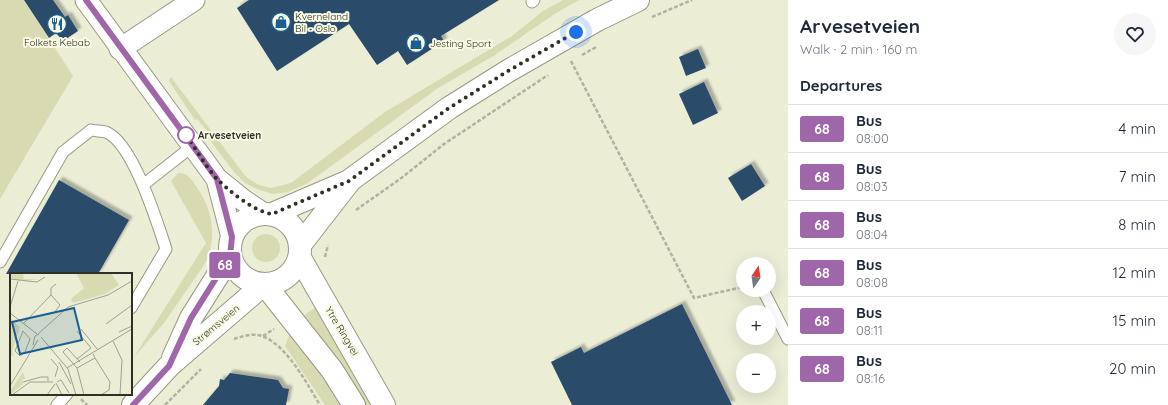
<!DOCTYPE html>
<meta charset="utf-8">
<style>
body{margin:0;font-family:Quicksand,sans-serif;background:#f6f6f7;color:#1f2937;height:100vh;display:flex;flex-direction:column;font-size:15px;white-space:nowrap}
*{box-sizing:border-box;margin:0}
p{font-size:13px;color:#747a83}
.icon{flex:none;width:22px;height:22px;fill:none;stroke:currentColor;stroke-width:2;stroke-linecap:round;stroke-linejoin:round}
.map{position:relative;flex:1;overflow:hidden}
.drawer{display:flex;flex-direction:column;background:#fff;width:380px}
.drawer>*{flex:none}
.badge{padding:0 8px;border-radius:3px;font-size:14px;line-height:26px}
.needle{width:26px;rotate:13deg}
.tools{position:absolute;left:736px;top:257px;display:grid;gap:8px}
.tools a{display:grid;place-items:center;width:40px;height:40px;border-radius:50%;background:#fff;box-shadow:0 4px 16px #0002;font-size:20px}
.you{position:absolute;width:20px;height:20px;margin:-10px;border:3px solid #fff;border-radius:50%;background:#1a73e8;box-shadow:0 0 0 6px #1a73e833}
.map>.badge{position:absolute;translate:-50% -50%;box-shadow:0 0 0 2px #fff}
h2{padding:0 12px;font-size:15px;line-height:36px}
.round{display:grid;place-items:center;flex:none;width:42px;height:42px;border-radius:21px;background:#f6f6f7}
.summary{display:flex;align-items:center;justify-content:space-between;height:68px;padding:0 12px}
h1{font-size:19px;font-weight:700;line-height:30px}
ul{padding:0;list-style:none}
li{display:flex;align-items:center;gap:12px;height:48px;padding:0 12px;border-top:1px solid #e0e1e3}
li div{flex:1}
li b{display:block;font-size:15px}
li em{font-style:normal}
li .badge{min-width:44px;font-weight:700;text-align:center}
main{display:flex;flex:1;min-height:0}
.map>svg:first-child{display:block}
.green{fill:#d8dab2}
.building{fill:#294c6b;filter:url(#shadow)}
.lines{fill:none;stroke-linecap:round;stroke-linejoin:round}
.lane-casing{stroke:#989a84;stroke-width:13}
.street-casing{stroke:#989a84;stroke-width:23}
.secondary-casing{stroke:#989a84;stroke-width:24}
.path{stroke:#b1b39f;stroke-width:2.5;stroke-dasharray:4 2;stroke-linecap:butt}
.lane{stroke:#fff;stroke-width:11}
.street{stroke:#fff;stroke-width:21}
.secondary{stroke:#fff;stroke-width:22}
.line-casing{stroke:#fff;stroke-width:9}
.line{stroke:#a066aa;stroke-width:6}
.walk{stroke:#303027;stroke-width:4;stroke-dasharray:0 7.2}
.stop-dot{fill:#fff;stroke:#a066aa;stroke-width:2}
.labels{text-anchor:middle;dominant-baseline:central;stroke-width:4;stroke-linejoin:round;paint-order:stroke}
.poi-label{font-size:10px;fill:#303027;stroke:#f8fae3;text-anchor:start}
.stop-label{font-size:10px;font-weight:bold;fill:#303027;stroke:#f8fae3;text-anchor:start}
.street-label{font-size:10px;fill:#303027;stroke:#f8fae3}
.inset-road{fill:none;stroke:#a0a18f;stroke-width:1}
.view{fill:#1a5e93;fill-opacity:0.15;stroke:#1a5e93;stroke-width:2}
.inset-edge{fill:none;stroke:#303027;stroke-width:2}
</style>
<main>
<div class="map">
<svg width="788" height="405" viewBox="0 0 788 405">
<defs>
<filter id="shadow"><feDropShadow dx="3.5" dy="-3.5" stdDeviation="1" flood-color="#0004"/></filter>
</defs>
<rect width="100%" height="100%" fill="#ebedd5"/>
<path class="green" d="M0 0H24L73 76 0 199Z
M563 0H579L556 13 495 55 438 88 323 172 306 184 288 192 273 194 257 189 245 183 234 172 206 135 209 133 197 119 195 120 169 81 171 77 246 177 259 185 271 188 291 183 385 112 512 36 543 11Z
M178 173C188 173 191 179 196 186 213 210 217 236 206 262L164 323 134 357 206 243 171 181Z
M252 248a14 14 0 1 1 28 0a14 14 0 1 1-28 0Z
M315 308 337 341 374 405H364L340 366 303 316Z
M292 333 343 405H325L285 346 289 335Z"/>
<path class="building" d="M24 0H53L65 17 68 15 78 31 63 41 56 33 49 38Z
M249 0H499L441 36 444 41 407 65 398 51 377 65 349 24 277 71 237 8Z
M698 49 706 68 686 76 679 57Z
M704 82 718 113 693 125 679 94Z
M751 164 765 186 742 201 728 178Z
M59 180 129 220 98 274H6Z
M682 304 732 405H572L551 362 581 347 584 353Z
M230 373 278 380 283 388 289 389 286 405H203L219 386 220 379 224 380Z"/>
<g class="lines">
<g class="lane-casing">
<path id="lane" d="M532 2 534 0
M143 185 194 145
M0 262 63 152 91 130C95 131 101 131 106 132 133 143 157 222 166 249L131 308
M763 290 788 339
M57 405 67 394"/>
</g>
<g class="street-casing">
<path id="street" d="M86 0 217 179 243 200 264 214
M120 49 194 0
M217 179 232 237"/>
</g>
<g class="secondary-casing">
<path id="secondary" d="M230 249a35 35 0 1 1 70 0a35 35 0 1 1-70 0Z
M272 214 349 181 449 108 508 71 597 20 638 0
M300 245 349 182
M300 258 384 405
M265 285 332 370 354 405
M173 358 191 318 230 256
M133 405 169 366 263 285"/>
</g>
<path class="path" d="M652 17 692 0
M582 55 596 47
M571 61 694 298 743 287
M356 210 400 179 444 144 548 75
M325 257 328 245
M263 336 274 329
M234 339C243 336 253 333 262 336 287 345 307 384 320 405
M81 399 87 405
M165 405 201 369"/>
<use href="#lane" class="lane"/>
<use href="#street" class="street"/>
<use href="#secondary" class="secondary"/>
</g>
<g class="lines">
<g class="line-casing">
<path id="line" d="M86 0 217 179 232 237 230 256 191 318 169 366 133 405"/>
</g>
<use href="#line" class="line"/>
<path class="walk" d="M186 135 184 133C196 148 205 166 217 179 229 191 255 212 272 214L349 181 449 108 508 71 576 32"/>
</g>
<defs>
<g id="shop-ring" transform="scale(1)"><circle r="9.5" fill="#f8fae3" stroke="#1a5e93" stroke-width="1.5"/><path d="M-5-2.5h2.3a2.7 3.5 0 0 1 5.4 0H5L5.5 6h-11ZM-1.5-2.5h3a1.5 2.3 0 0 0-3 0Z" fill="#1a5e93"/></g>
<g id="restaurant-ring" transform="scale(1)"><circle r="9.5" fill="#f8fae3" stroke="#1a5e93" stroke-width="1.5"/><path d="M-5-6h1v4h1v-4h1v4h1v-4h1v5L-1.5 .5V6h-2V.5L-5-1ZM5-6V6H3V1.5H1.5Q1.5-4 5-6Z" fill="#1a5e93"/></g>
</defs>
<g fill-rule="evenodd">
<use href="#shop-ring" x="281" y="22"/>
<use href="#restaurant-ring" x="57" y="24"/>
<use href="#shop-ring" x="416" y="43"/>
</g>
<circle class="stop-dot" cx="186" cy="135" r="8"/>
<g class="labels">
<g class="poi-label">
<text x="295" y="16">Kverneland<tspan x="295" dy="12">Bil - Oslo</tspan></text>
<text x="57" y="42" text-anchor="middle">Folkets Kebab</text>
<text x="430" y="43">Jesting Sport</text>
</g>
<g class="stop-label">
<text x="198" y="135">Arvesetveien</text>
</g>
<g class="street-label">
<text transform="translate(216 325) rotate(-40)">Strømsveien</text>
<text transform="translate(342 331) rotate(59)">Ytre Ringvei</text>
</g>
</g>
<g transform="translate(10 273)">
<rect width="122" height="122" fill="#ebedd5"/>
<path d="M0 0H13L14 6H28L10 8 0 4ZM66 0H101L109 12 95 21 63 30 61 26 74 15ZM0 45 10 54 2 79 4 83 0 82ZM13 99 15 106 12 107 13 111 0 122V118Z" fill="#d8dab2"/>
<path class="inset-road" d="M0 6 27 9 35 4M41 22 50 32 44 40M0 34 8 8M0 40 27 61M13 51 41 22V15L46 11M96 51 122 32M71 56 88 77M13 58 20 66 15 79 10 83 5 78ZM67 58 81 75 67 86M109 59 122 53M28 61 58 34 98 22 122 8M31 64 58 96 66 122M103 68 112 87 110 122M23 72 25 63 29 61M85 85 100 109 99 117 91 122M41 86 48 94 45 104M49 89 61 111M70 89 57 75 53 79 67 95 85 85 83 81M57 95 122 56M67 95 74 122M13 109 31 104H38V108M47 109 51 107 59 120M46 110 52 122M0 113 28 67M2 122 20 109H43M37 122 45 111"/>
<path class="view" d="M64 35 72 67 10 81 2 49Z"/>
<rect width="122" height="122" class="inset-edge"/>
</g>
</svg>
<div class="tools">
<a><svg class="needle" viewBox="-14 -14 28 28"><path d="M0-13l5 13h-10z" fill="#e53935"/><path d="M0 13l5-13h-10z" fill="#747a83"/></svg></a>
<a>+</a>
<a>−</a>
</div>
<div class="you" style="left:576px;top:32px"></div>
<b class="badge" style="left:225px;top:265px;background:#a066aa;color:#fff">68</b>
</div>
<section class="drawer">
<div class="summary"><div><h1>Arvesetveien</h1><p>Walk · 2 min · 160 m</p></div><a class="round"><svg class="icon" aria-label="heart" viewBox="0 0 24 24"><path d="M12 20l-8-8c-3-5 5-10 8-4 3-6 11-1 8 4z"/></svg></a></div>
<h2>Departures</h2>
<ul>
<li><span class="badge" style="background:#a066aa;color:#fff">68</span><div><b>Bus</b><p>08:00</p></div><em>4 min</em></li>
<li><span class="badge" style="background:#a066aa;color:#fff">68</span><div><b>Bus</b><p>08:03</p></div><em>7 min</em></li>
<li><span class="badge" style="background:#a066aa;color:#fff">68</span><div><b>Bus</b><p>08:04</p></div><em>8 min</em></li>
<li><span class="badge" style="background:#a066aa;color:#fff">68</span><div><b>Bus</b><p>08:08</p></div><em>12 min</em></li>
<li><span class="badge" style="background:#a066aa;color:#fff">68</span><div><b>Bus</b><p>08:11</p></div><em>15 min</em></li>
<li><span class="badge" style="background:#a066aa;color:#fff">68</span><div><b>Bus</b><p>08:16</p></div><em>20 min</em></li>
</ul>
</section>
</main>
